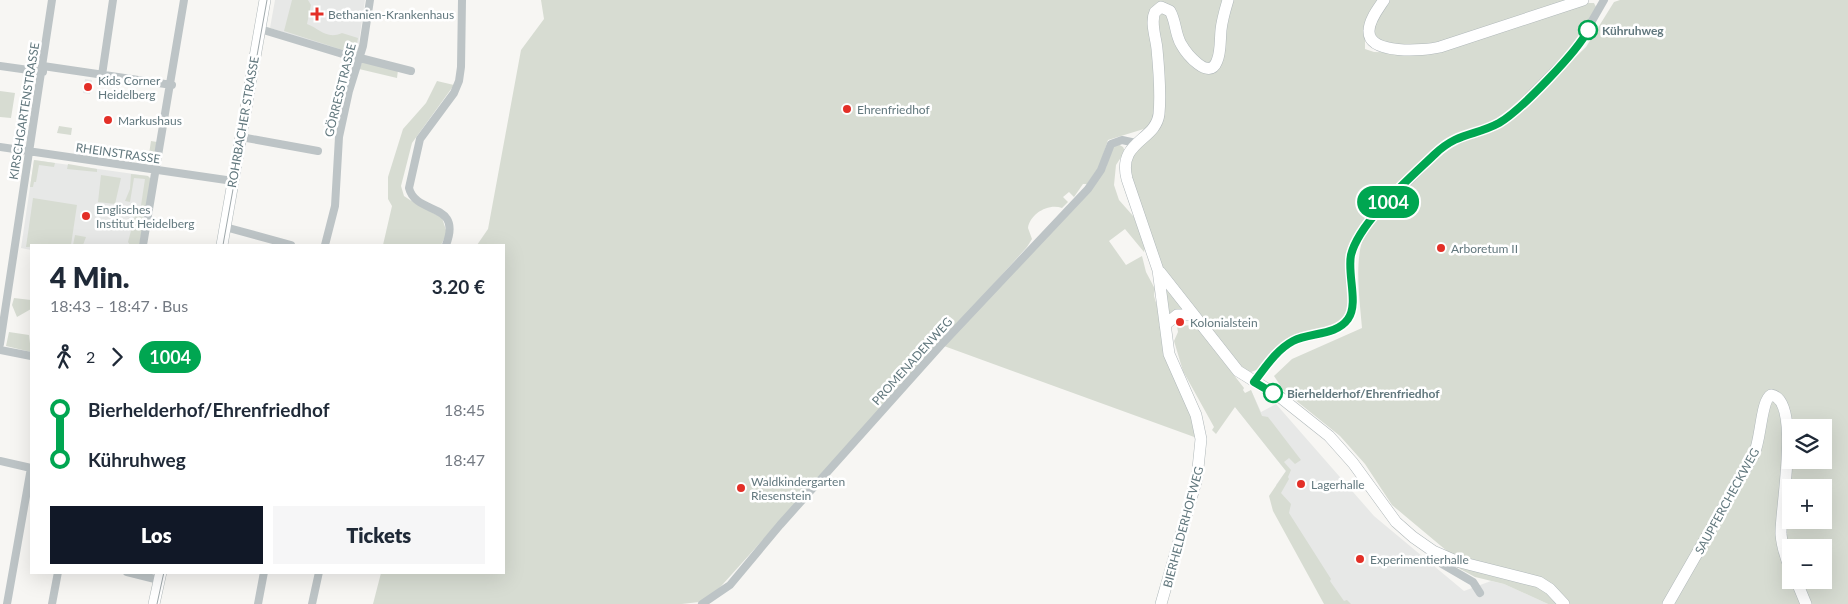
<!DOCTYPE html>
<html lang="de">
<meta charset="utf-8">
<style>
body{margin:0;font-family:Lato,sans-serif;background:#f6f6f7;color:#1f2937;height:100vh;display:flex;flex-direction:column;font-size:19px;white-space:nowrap}
*{box-sizing:border-box;margin:0}
p{font-size:16px;color:#747a83}
.icon{flex:none;width:28px;height:28px;fill:none;stroke:currentColor;stroke-width:2;stroke-linecap:round;stroke-linejoin:round}
.map{position:relative;flex:1;overflow:hidden}
.side{position:absolute;left:30px;top:244px;width:475px;height:330px;display:flex;flex-direction:column;background:#fff;border-radius:0px;box-shadow:0 5px 20px #0002}
.side>*{flex:none}
.badge{padding:0 10px;border-radius:16px;font-size:18px;line-height:32px}
.tools{position:absolute;left:1782px;top:419px;display:grid;gap:10px}
.tools a{display:grid;place-items:center;width:50px;height:50px;border-radius:0px;background:#fff;box-shadow:0 5px 20px #0002;font-size:25px}
.map>.badge{position:absolute;translate:-50% -50%;box-shadow:0 0 0 2px #fff}
.legs{display:flex;align-items:center;gap:8px;height:55px;padding:0 20px;font-size:16px}
.legs p{margin-inline-start:auto}
.summary{display:flex;align-items:center;justify-content:space-between;height:85px;padding:0 20px}
h1{font-size:28px;font-weight:800;line-height:38px}
.button{display:flex;gap:10px;margin-top:auto;padding:10px 20px}
.button a{flex:1;height:58px;border-radius:0px;background:#111827;color:#fff;font-size:20px;font-weight:800;line-height:58px;text-align:center}
.button a+a{background:#f6f6f7;color:#1f2937}
ul{padding:0 20px;list-style:none}
li{display:flex;align-items:center;gap:18px;height:50px;font-size:19px}
li i{display:grid;place-items:center;width:8px;height:100%;margin:0 6px;background:currentColor}
li i::after{content:'';width:12px;height:12px;margin:-6px;border:4px solid;border-radius:50%;background:#fff}
li p{margin-inline-start:auto}
li:first-child i{background:linear-gradient(#0000 50%,currentColor 0)}
li:last-child i{background:linear-gradient(currentColor 50%,#0000 0)}
.map>svg:first-child{display:block}
.built{fill:#e7e8e7}
.green{fill:#d7dcd2;fill-rule:evenodd}
.lines{fill:none;stroke-linecap:round;stroke-linejoin:round}
.secondary-casing{stroke:#b0b8ba;stroke-width:12}
.street{stroke:#bdc4c6;stroke-width:8}
.secondary{stroke:#fff;stroke-width:11}
.tram{stroke:#9fa8ab;stroke-width:1}
.line-1-casing{stroke:#fff;stroke-width:11}
.line-1{stroke:#00a651;stroke-width:8}
.poi-dot{fill:#e32f27;stroke:#fff;stroke-width:2}
.stop-1-dot{fill:#fff;stroke:#00a651;stroke-width:2.5}
.labels{text-anchor:middle;dominant-baseline:central;stroke-width:5;stroke-linejoin:round;paint-order:stroke}
.poi-label{font-size:12px;fill:#62787e;stroke:#fff;text-anchor:start}
.stop-label{font-size:12px;font-weight:bold;fill:#62787e;stroke:#fff;text-anchor:start}
.street-label{font-size:12px;fill:#62787e;stroke:#fff}
</style>
<div class="map">
<svg width="1848" height="604" viewBox="0 0 1848 604">
<rect width="100%" height="100%" fill="#f7f6f3"/>
<path class="built" d="M275 0H365L357 55 270 28Z
M85 79 92 80 90 94 83 93Z
M34 160 148 176 139 245H31V250L21 248Z
M1251 390 1261 412 1276 404 1374 516 1464 591 1491 581 1504 584 1548 604H1328L1276 485 1286 471 1235 407Z"/>
<path class="green" d="M292 0H308L311 5 307 24C319 28 326 40 342 33L358 38 355 54 284 31Z
M541 0H1379L1365 37V49L1374 52 1418 53 1587 3H1594L1596 7 1576 44 1551 72 1556 76 1586 47 1614 2 1620 0H1848V604H1548L1504 584 1475 577 1451 564 1447 551 1392 505 1365 464 1340 436 1284 391 1274 376 1292 359 1362 328C1360 300 1352 252 1368 229 1377 218 1390 210 1399 200L1389 197 1353 242 1349 309 1342 321 1334 326 1306 333 1259 369 1251 372 1242 369 1163 268 1128 167 1147 128 1108 140 1099 167 1087 184H1083L1074 197 1069 192 1063 197 1068 202 1062 208C1048 203 1030 214 1028 228L1032 239 1027 247 714 594 699 602 682 604H373L381 573 504 572V245H477L488 229 521 50 544 19ZM1791 428H1824V460H1791ZM1791 488H1824V520H1791ZM1791 548H1824V580H1791Z
M1387 0H1572L1430 47 1378 42 1372 25Z
M363 61 398 70 397 78 359 69Z
M437 81 454 85 412 143 401 186 404 196 410 200 442 218 447 233 441 245H383L392 206 388 199V177L403 129 426 103Z
M0 91 15 93 11 118 0 117Z
M59 126 72 128 71 135 57 133Z
M151 141 157 142 154 159H137L138 152 149 154Z
M1118 144 1123 147 1125 151 1116 165 1114 185 1119 200 1134 217 1145 248 1144 252 1125 229 1109 241 1126 265 1142 256 1146 272 1155 289 1154 296 1158 309 1165 358 1189 410 1197 438 944 346 1089 193 1106 168 1111 148Z
M34 160 55 163 54 167 39 165 36 182H34L33 187H30Z
M68 164 97 169V172L67 169Z
M131 174 148 176 152 180 139 245H130L128 242 136 212H140L145 179 134 178 130 202 125 201 130 189Z
M101 175 121 178 115 204 98 202Z
M33 198 77 205 71 245 26 247Z
M75 235 86 237 83 245H73Z
M1164 282 1186 310 1167 318Z
M14 298 31 300V309L17 317 12 305Z
M1195 325 1244 388 1243 390 1245 393 1251 390 1262 416 1268 417 1301 460 1295 464 1289 458 1284 462 1291 470 1288 477 1289 479 1281 493 1291 504 1289 513 1331 579 1330 581 1344 601 1347 600 1351 604H1324L1273 511 1269 496 1286 471 1235 407 1216 434 1212 430 1214 427 1183 371 1174 341 1178 332 1177 326Z
M9 332 29 335 31 352 6 346Z"/>
<g class="lines">
<g class="secondary-casing">
<path id="secondary" d="M1384 0C1378 9 1369 20 1369 31 1368 55 1424 51 1440 47L1583 0
M222 245 265 0
M1160 272 1238 371 1280 397 1329 436 1353 463 1396 522 1413 537 1433 551 1456 561 1539 582 1550 589 1564 604
M1165 325 1177 315H1193
M1796 580 1806 604
M154 604 161 572
M1161 604 1197 478 1201 439 1196 415 1169 354 1158 270 1127 179C1117 141 1156 141 1159 114 1161 93 1159 70 1157 49 1156 38 1150 22 1155 12L1161 7 1170 11C1176 21 1175 34 1181 44 1186 53 1209 82 1217 61 1221 52 1220 40 1221 30 1222 20 1225 10 1228 0
M1668 604 1754 454C1761 440 1761 400 1771 395 1802 399 1780 511 1781 534 1782 547 1786 559 1791 571"/>
</g>
<path class="street" d="M260 29 359 59
M360 58 411 71
M0 66 43 72
M43 66 172 85
M102 75 113 0
M241 137 318 151
M0 147 233 181
M225 227 291 245
M143 245 184 0
M325 245 335 206 339 137 349 91 363 46 370 0
M446 245C463 201 416 216 409 188L420 139 454 93 459 81 461 67 462 0
M0 344 52 0
M0 350 31 356
M1254 382C1265 368 1277 350 1293 341 1310 332 1337 336 1348 318 1357 305 1349 288 1349 273 1349 255 1356 239 1367 224L1443 147 1460 136 1499 123 1518 107 1577 47 1604 0
M0 461 31 468
M1438 554 1442 564 1473 582 1480 593
M127 572 159 580
M7 604 31 468
M52 604 58 572
M258 604 264 572
M312 604 319 572
M702 604 730 585 780 525 940 346 1088 189 1101 170 1111 144 1122 140 1136 143"/>
<use href="#secondary" class="secondary"/>
<path class="tram" d="M223 245 267 0
M157 604 164 572"/>
</g>
<g class="lines">
<g class="line-1-casing">
<path id="line-1" d="M1273 393 1254 382C1265 368 1276 350 1293 341 1310 332 1336 336 1348 319 1359 304 1347 274 1351 255 1359 222 1410 178 1435 154 1458 132 1475 136 1499 123 1520 111 1578 51 1588 30"/>
</g>
<use href="#line-1" class="line-1"/>
</g>
<g class="poi-dot">
<path d="M314.5 6.5h5v5h5v5h-5v5h-5v-5h-5v-5h5z"/>
<circle cx="88" cy="87" r="5"/>
<circle cx="847" cy="109" r="5"/>
<circle cx="108" cy="120" r="5"/>
<circle cx="86" cy="216" r="5"/>
<circle cx="1441" cy="248" r="5"/>
<circle cx="1180" cy="322" r="5"/>
<circle cx="1301" cy="484" r="5"/>
<circle cx="741" cy="488" r="5"/>
<circle cx="1360" cy="559" r="5"/>
</g>
<g class="stop-1-dot">
<circle cx="1588" cy="30" r="9"/>
<circle cx="1273" cy="393" r="9"/>
</g>
<g class="labels">
<g class="poi-label">
<text x="328" y="14">Bethanien-Krankenhaus</text>
<text x="98" y="80">Kids Corner<tspan x="98" dy="14">Heidelberg</tspan></text>
<text x="857" y="109">Ehrenfriedhof</text>
<text x="118" y="120">Markushaus</text>
<text x="96" y="209">Englisches<tspan x="96" dy="14">Institut Heidelberg</tspan></text>
<text x="1451" y="248">Arboretum II</text>
<text x="1190" y="322">Kolonialstein</text>
<text x="751" y="481">Waldkindergarten<tspan x="751" dy="14">Riesenstein</tspan></text>
<text x="1311" y="484">Lagerhalle</text>
<text x="1370" y="559">Experimentierhalle</text>
</g>
<g class="stop-label">
<text x="1602" y="30">Kühruhweg</text>
<text x="1287" y="393">Bierhelderhof/Ehrenfriedhof</text>
</g>
<g class="street-label">
<text transform="translate(340 90) rotate(-76)">GÖRRESSTRASSE</text>
<text transform="translate(24 111) rotate(-81)">KIRSCHGARTENSTRASSE</text>
<text transform="translate(243 122) rotate(-80)">ROHRBACHER STRASSE</text>
<text transform="translate(118 153) rotate(8)">RHEINSTRASSE</text>
<text transform="translate(912 361) rotate(-48)">PROMENADENWEG</text>
<text transform="translate(1727 501) rotate(-61)">SAUPFERCHECKWEG</text>
<text transform="translate(1183 527) rotate(-75)">BIERHELDERHOFWEG</text>
</g>
</g>
</svg>
<div class="tools">
<a><svg class="icon" aria-label="layers" viewBox="0 0 24 24"><path d="M12 4l9 5-9 5-9-5zM3 14l9 5 9-5"/></svg></a>
<a>+</a>
<a>−</a>
</div>
<b class="badge" style="left:1388px;top:202px;background:#00a651;color:#fff">1004</b>
<section class="side">
<div class="summary"><div><h1>4 Min.</h1><p>18:43 – 18:47 · Bus</p></div><b>3.20 €</b></div>
<div class="legs"><svg class="icon" aria-label="walk" viewBox="0 0 24 24"><circle cx="13" cy="4" r="2"/><path d="M13 8l-2 6 4 7M11 14l-3 7M7 12l3-4h3l4 4"/></svg>2<svg class="icon" aria-label="forward" viewBox="0 0 24 24"><path d="M9 5l7 7-7 7"/></svg><b class="badge" style="background:#00a651;color:#fff">1004</b></div>
<ul>
<li><i style="color:#00a651"></i><b>Bierhelderhof/Ehrenfriedhof</b><p>18:45</p></li>
<li><i style="color:#00a651"></i><b>Kühruhweg</b><p>18:47</p></li>
</ul>
<div class="button"><a>Los</a><a>Tickets</a></div>
</section>
</div>
